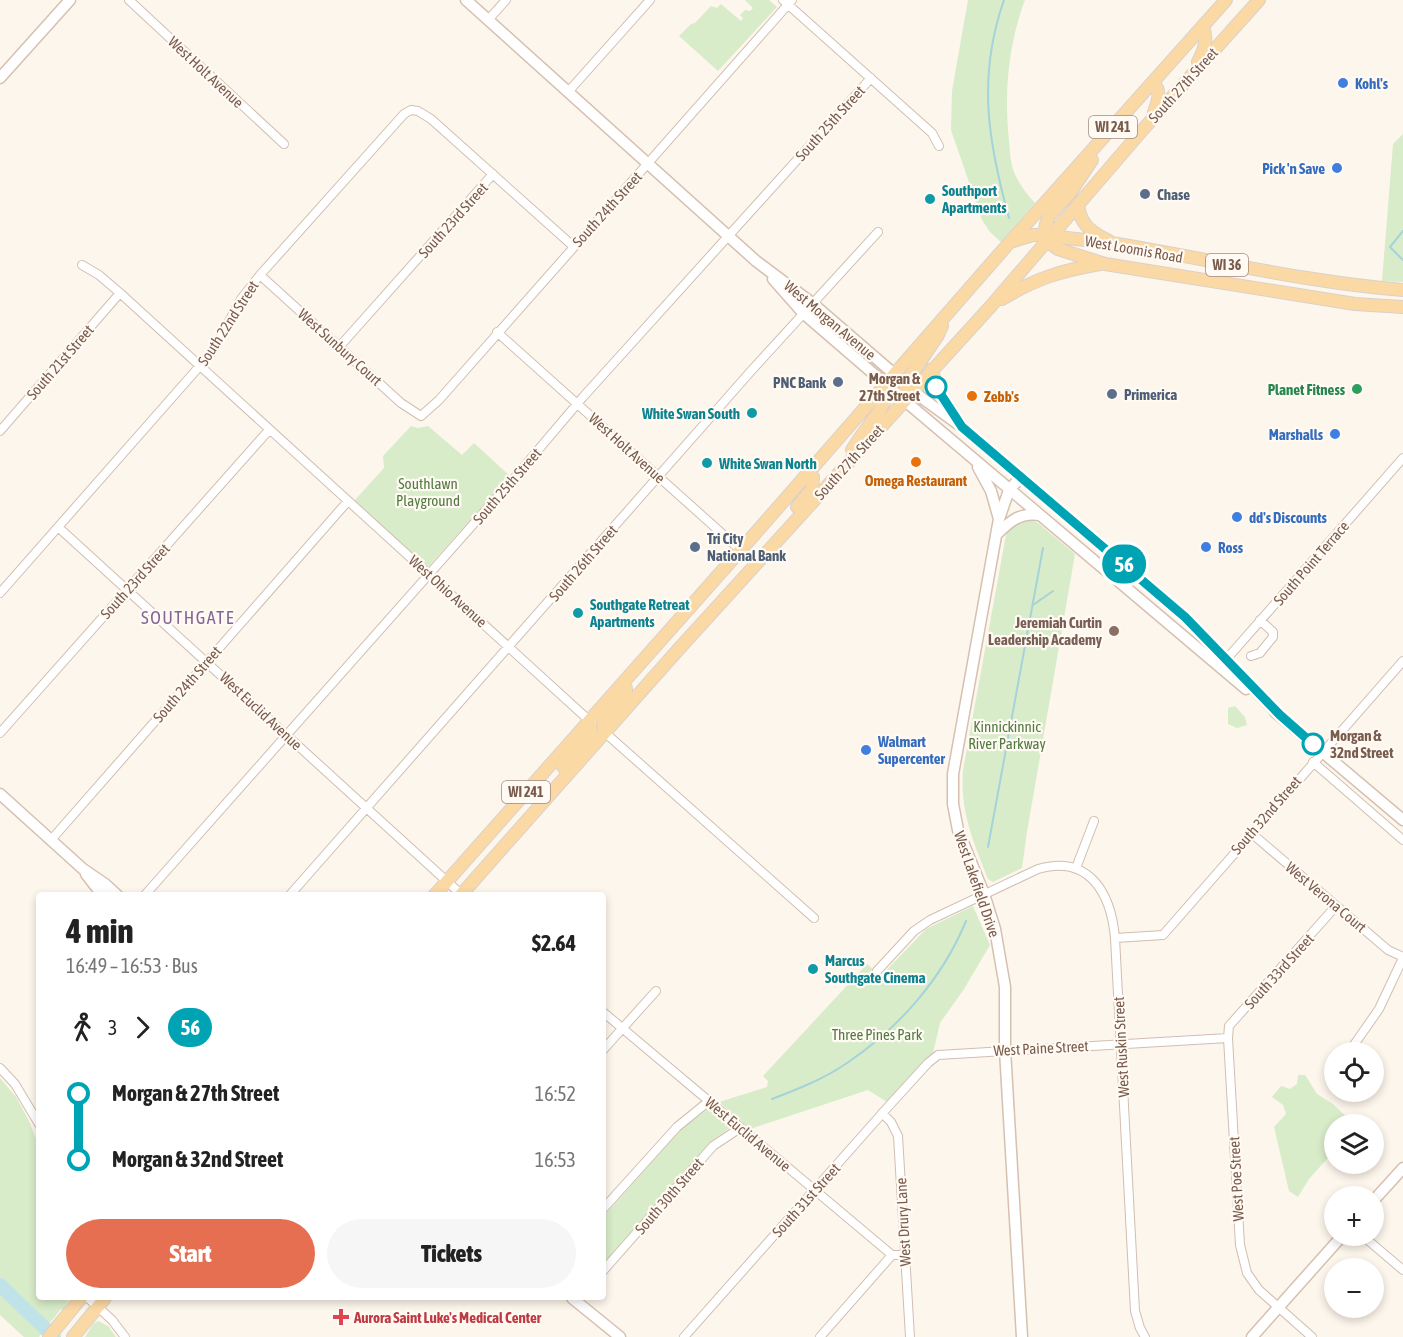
<!DOCTYPE html>
<meta charset="utf-8">
<style>
body{margin:0;font-family:"Asap Condensed",sans-serif;background:#f6f6f6;color:#222;height:100vh;display:flex;flex-direction:column;font-size:22px;white-space:nowrap}
*{box-sizing:border-box;margin:0}
p{font-size:20px;color:#767676}
.icon{flex:none;width:33px;height:33px;fill:none;stroke:currentColor;stroke-width:2;stroke-linecap:round;stroke-linejoin:round}
.map{position:relative;flex:1;overflow:hidden}
.side{position:absolute;left:36px;top:892px;width:570px;height:408px;display:flex;flex-direction:column;background:#fff;border-radius:6px;box-shadow:0 3px 9px #0003}
.side>*{flex:none}
.badge{padding:0 12px;border-radius:20px;font-size:21px;line-height:39px}
.buttons{position:absolute;left:1324px;top:1042px;display:grid;gap:12px}
.buttons a{display:grid;place-items:center;width:60px;height:60px;border-radius:50%;background:#fff;box-shadow:0 3px 9px #0003;font-size:30px}
.map>.badge{position:absolute;translate:-50% -50%;box-shadow:0 0 0 3px #fff}
.legs{display:flex;align-items:center;gap:9px;height:66px;padding:0 30px;font-size:20px}
.legs p{margin-inline-start:auto}
.head{display:flex;align-items:center;justify-content:space-between;height:102px;padding:0 30px}
h1{font-size:33px;font-weight:800;line-height:45px}
.cta{display:flex;gap:12px;margin-top:auto;padding:12px 30px}
.cta a{flex:1;height:69px;border-radius:36px;background:#e76f51;color:#fff;font-size:24px;font-weight:800;line-height:69px;text-align:center}
.cta a+a{background:#f6f6f6;color:#222}
ul{padding:0 30px;list-style:none}
li{display:flex;align-items:center;gap:21px;height:66px;font-size:22px}
li i{display:grid;place-items:center;width:9px;height:100%;margin:0 8px;background:currentColor}
li i::after{content:'';width:15px;height:15px;margin:-8px;border:4px solid;border-radius:50%;background:#fff}
li p{margin-inline-start:auto}
li:first-child i{background:linear-gradient(#0000 50%,currentColor 0)}
li:last-child i{background:linear-gradient(currentColor 50%,#0000 0)}
.map>svg:first-child{display:block}
.green{fill:#d8ecc9}
.lines{fill:none;stroke-linecap:round;stroke-linejoin:round}
.stream{stroke:#a5d3da;stroke-width:2}
.river{stroke:#bfe3e8;stroke-width:14}
.street-casing{stroke:#d1beb0;stroke-width:10}
.secondary-casing{stroke:#d6c0b0;stroke-width:13}
.primary-casing{stroke:#dad1cd;stroke-width:14}
.street{stroke:#fff;stroke-width:8}
.secondary{stroke:#fff;stroke-width:10}
.primary{stroke:#fbd9a5;stroke-width:12}
.line-1-casing{stroke:#fff;stroke-width:14}
.line-1{stroke:#00a3b4;stroke-width:9}
.shop-dot{fill:#3f7fe0;stroke:#fffaf3;stroke-width:2}
.service-dot{fill:#5c6f8a;stroke:#fffaf3;stroke-width:2}
.culture-dot{fill:#0f9aa8;stroke:#fffaf3;stroke-width:2}
.stop-1-dot{fill:#fff;stroke:#00a3b4;stroke-width:3}
.leisure-dot{fill:#2e9e5b;stroke:#fffaf3;stroke-width:2}
.food-dot{fill:#e8710a;stroke:#fffaf3;stroke-width:2}
.education-dot{fill:#8d6e63;stroke:#fffaf3;stroke-width:2}
.health-dot{fill:#e0444e;stroke:#fffaf3;stroke-width:2}
.labels{text-anchor:middle;dominant-baseline:central;stroke-width:4.5;stroke-linejoin:round;paint-order:stroke}
.shield{fill:#fffaf3;stroke:#a28b7f;stroke-width:1.5}
.shield-label{font-size:14px;font-weight:bold;fill:#7a5c4d}
.street-label{font-size:15px;fill:#7a5c4d;stroke:#fffaf3}
.shop-label{font-size:15px;font-weight:bold;fill:#366cbe;stroke:#fffaf3;text-anchor:start}
.culture-label{font-size:15px;font-weight:bold;fill:#0d838f;stroke:#fffaf3;text-anchor:start}
.service-label{font-size:15px;font-weight:bold;fill:#4e5e75;stroke:#fffaf3;text-anchor:start}
.stop-label{font-size:15px;font-weight:bold;fill:#7a5c4d;stroke:#fffaf3;text-anchor:end}
.leisure-label{font-size:15px;font-weight:bold;fill:#27864d;stroke:#fffaf3;text-anchor:end}
.food-label{font-size:15px;font-weight:bold;fill:#c56008;stroke:#fffaf3;text-anchor:start}
.park-label{font-size:15px;fill:#537a41;stroke:#fffaf3}
.education-label{font-size:15px;font-weight:bold;fill:#785e54;stroke:#fffaf3;text-anchor:end}
.health-label{font-size:15px;font-weight:bold;fill:#be3a42;stroke:#fffaf3;text-anchor:start}
.quarter-label{font-size:18px;letter-spacing:1.5px;fill:#846695;stroke:#fffaf3}
</style>
<div class="map">
<svg width="1403" height="1337" viewBox="0 0 1403 1337">
<rect width="100%" height="100%" fill="#fdf6ec"/>
<path class="green" d="M745 0H769L777 7 718 71 679 36 691 24 695 23 711 6 717 8 721 4 741 21 743 18 740 15 745 10 750 11 753 8Z
M968 0H1025C1008 45 1004 93 1009 141 1010 150 1010 160 1013 169 1017 182 1026 193 1035 203L1001 242 990 232 982 220 951 130 952 91Z
M1403 134V282L1382 281 1393 144Z
M411 426 418 428 428 426 462 455 474 443 510 476 428 567 354 501 384 468 383 456Z
M1029 519 1038 523 1075 554 1027 832 1022 868 993 882 988 879C973 840 960 813 963 770L1006 535 1013 524Z
M1235 706 1245 717 1247 725 1237 728 1228 724V708Z
M973 906 990 945 964 989 940 1023 933 1053 887 1102 868 1090 750 1129 719 1102 767 1087 768 1081 763 1076 867 964 881 976 926 929Z
M1298 1075H1305L1317 1094 1333 1104 1354 1124 1335 1125V1150L1309 1179 1298 1197 1289 1191 1274 1127 1286 1114 1283 1105 1272 1097 1281 1086 1290 1089 1297 1084Z
M0 1078 16 1097 28 1119 39 1146V1298H70L63 1310 61 1309 39 1337H24L0 1315Z
M708 1109 731 1127 710 1142 603 1264V1217L681 1129Z
M98 1321 108 1326 116 1337H85L93 1324Z"/>
<g class="lines">
<path class="stream" d="M1004 0C977 77 988 142 1009 218
M1403 231 1390 247 1403 260
M1033 605 1053 591
M988 847 1043 548
M772 1099C798 1089 824 1079 847 1063 899 1028 942 979 966 921"/>
<path class="river" d="M0 1285 54 1337"/>
<g class="street-casing">
<path id="street" d="M129 0 284 144
M783 0 932 133 939 146
M488 20 506 0
M568 92 650 0
M82 265 99 275 120 293 592 723
M260 275 401 403 421 416 439 400 792 0
M497 332 756 564
M340 346 493 174
M0 431 120 293
M58 527 463 896
M0 593 213 351 241 299 260 275 404 114 411 110 418 111 431 119 573 246
M1251 656 1260 653 1273 637V632L1260 620
M1224 662 1403 458
M602 730 814 918
M0 733 269 430
M1313 762 1403 840
M1250 832 1388 950 1403 957
M51 840 348 501
M1076 868 1094 821
M144 896 516 476 583 397 871 78
M289 896 751 371 878 232
M1115 938 1163 935 1403 661
M877 971 914 931 930 920 1038 869C1089 854 1111 893 1115 938L1135 1311 1140 1328 1145 1337
M603 1012 892 1255
M603 1050 656 991
M1349 1052 1379 1009 1403 958
M0 1068 15 1084 39 1124
M882 1113 891 1122 898 1136 910 1337
M603 1209 677 1127 709 1101
M1363 1236 1403 1270
M603 1271 713 1146 740 1128
M88 1298 112 1320 125 1337
M684 1337 887 1108 928 1063 938 1055 1228 1038
M820 1337 892 1255H906
M1312 1337 1259 1290 1247 1273 1240 1245 1228 1038 1229 1026 1336 906"/>
</g>
<g class="secondary-casing">
<path id="secondary" d="M466 0 756 261 812 303 922 398 962 427 1185 617 1279 715
M0 78 70 0
M773 279 803 313 904 400 1246 689
M978 467 991 491 999 519
M1021 477 1009 490 999 519 953 774V804L958 830 984 894 995 929 1005 987V1050L1022 1337
M996 535C1009 522 1020 512 1039 515
M1275 712 1403 820
M0 794 83 869 105 884 118 896
M86 874 103 896
M1374 1200 1403 1168
M572 1298 620 1337
M1252 1337 1342 1236"/>
</g>
<g class="primary-casing">
<path id="primary" d="M1198 62C1204 50 1208 40 1203 26
M1153 82C1162 92 1158 101 1154 112
M1092 160 1070 193 1049 216 1046 224 1044 235 1047 241 1058 249 1105 264 1355 304 1403 307
M1078 204C1080 225 1091 232 1109 241
M1010 242 1033 235H1044C1068 239 1093 240 1117 244 1213 260 1306 282 1403 290
M1002 299C1037 278 1060 271 1100 264
M932 369 936 387 962 427
M904 400 908 380 938 335 942 326
M852 450C867 424 889 406 894 375
M797 507 812 489 813 477 809 473
M604 732 603 719 626 691V688
M563 767 589 734 591 730 589 721
M434 896 746 544 1009 243 1226 0
M460 896 677 651 991 306 1138 135 1259 0
M49 1337 81 1298
M73 1337 105 1298"/>
</g>
<use href="#street" class="street"/>
<use href="#secondary" class="secondary"/>
<use href="#primary" class="primary"/>
</g>
<g class="lines">
<g class="line-1-casing">
<path id="line-1" d="M936 387 962 427 1185 617 1280 715 1313 744"/>
</g>
<use href="#line-1" class="line-1"/>
</g>
<g class="shop-dot">
<circle cx="1343" cy="83" r="6"/>
<circle cx="1337" cy="168" r="6"/>
<circle cx="1335" cy="434" r="6"/>
<circle cx="1237" cy="517" r="6"/>
<circle cx="1206" cy="547" r="6"/>
<circle cx="866" cy="750" r="6"/>
</g>
<g class="service-dot">
<circle cx="1145" cy="194" r="6"/>
<circle cx="838" cy="382" r="6"/>
<circle cx="1112" cy="394" r="6"/>
<circle cx="695" cy="547" r="6"/>
</g>
<g class="culture-dot">
<circle cx="930" cy="199" r="6"/>
<circle cx="752" cy="413" r="6"/>
<circle cx="707" cy="463" r="6"/>
<circle cx="578" cy="613" r="6"/>
<circle cx="813" cy="969" r="6"/>
</g>
<g class="stop-1-dot">
<circle cx="936" cy="387" r="10"/>
<circle cx="1313" cy="744" r="10"/>
</g>
<circle class="leisure-dot" cx="1357" cy="389" r="6"/>
<g class="food-dot">
<circle cx="972" cy="396" r="6"/>
<circle cx="916" cy="462" r="6"/>
</g>
<circle class="education-dot" cx="1114" cy="631" r="6"/>
<path class="health-dot" d="M338 1308h6v6h6v6h-6v6h-6v-6h-6v-6h6z"/>
<g class="labels">
<g class="shield">
<rect x="1089" y="116" width="48" height="22" rx="4.5"/>
<rect x="1206" y="254" width="42" height="22" rx="4.5"/>
<rect x="502" y="781" width="48" height="22" rx="4.5"/>
</g>
<g class="shield-label">
<text x="1113" y="127">WI 241</text>
<text x="1227" y="265">WI 36</text>
<text x="526" y="792">WI 241</text>
</g>
<g class="street-label">
<text transform="translate(206 72) rotate(43)">West Holt Avenue</text>
<text transform="translate(1183 85) rotate(-48)">South 27th Street</text>
<text transform="translate(830 123) rotate(-48)">South 25th Street</text>
<text transform="translate(607 209) rotate(-48)">South 24th Street</text>
<text transform="translate(453 220) rotate(-48)">South 23rd Street</text>
<text transform="translate(1134 249) rotate(10)">West Loomis Road</text>
<text transform="translate(830 320) rotate(40)">West Morgan Avenue</text>
<text transform="translate(228 323) rotate(-57)">South 22nd Street</text>
<text transform="translate(340 347) rotate(42)">West Sunbury Court</text>
<text transform="translate(60 362) rotate(-49)">South 21st Street</text>
<text transform="translate(627 448) rotate(42)">West Holt Avenue</text>
<text transform="translate(849 462) rotate(-48)">South 27th Street</text>
<text transform="translate(507 486) rotate(-49)">South 25th Street</text>
<text transform="translate(583 563) rotate(-49)">South 26th Street</text>
<text transform="translate(1311 563) rotate(-49)">South Point Terrace</text>
<text transform="translate(135 581) rotate(-48)">South 23rd Street</text>
<text transform="translate(448 591) rotate(42)">West Ohio Avenue</text>
<text transform="translate(187 684) rotate(-49)">South 24th Street</text>
<text transform="translate(261 711) rotate(43)">West Euclid Avenue</text>
<text transform="translate(1266 815) rotate(-49)">South 32nd Street</text>
<text transform="translate(977 884) rotate(71)">West Lakefield Drive</text>
<text transform="translate(1326 897) rotate(40)">West Verona Court</text>
<text transform="translate(1279 971) rotate(-48)">South 33rd Street</text>
<text transform="translate(1121 1047) rotate(-93)">West Ruskin Street</text>
<text transform="translate(1041 1048) rotate(-3)">West Paine Street</text>
<text transform="translate(748 1134) rotate(40)">West Euclid Avenue</text>
<text transform="translate(1236 1179) rotate(-93)">West Poe Street</text>
<text transform="translate(669 1196) rotate(-49)">South 30th Street</text>
<text transform="translate(806 1200) rotate(-48)">South 31st Street</text>
<text transform="translate(903 1222) rotate(-93)">West Drury Lane</text>
</g>
<g class="shop-label">
<text x="1355" y="83">Kohl's</text>
<text x="1325" y="168" text-anchor="end">Pick 'n Save</text>
<text x="1323" y="434" text-anchor="end">Marshalls</text>
<text x="1249" y="517">dd's Discounts</text>
<text x="1218" y="547">Ross</text>
<text x="878" y="741">Walmart<tspan x="878" dy="17">Supercenter</tspan></text>
</g>
<g class="culture-label">
<text x="942" y="190">Southport<tspan x="942" dy="17">Apartments</tspan></text>
<text x="740" y="413" text-anchor="end">White Swan South</text>
<text x="719" y="463">White Swan North</text>
<text x="590" y="604">Southgate Retreat<tspan x="590" dy="17">Apartments</tspan></text>
<text x="825" y="960">Marcus<tspan x="825" dy="17">Southgate Cinema</tspan></text>
</g>
<g class="service-label">
<text x="1157" y="194">Chase</text>
<text x="826" y="382" text-anchor="end">PNC Bank</text>
<text x="1124" y="394">Primerica</text>
<text x="707" y="538">Tri City<tspan x="707" dy="17">National Bank</tspan></text>
</g>
<g class="stop-label">
<text x="920" y="378">Morgan &amp;<tspan x="920" dy="17">27th Street</tspan></text>
<text x="1330" y="735" text-anchor="start">Morgan &amp;<tspan x="1330" dy="17">32nd Street</tspan></text>
</g>
<g class="leisure-label">
<text x="1345" y="389">Planet Fitness</text>
</g>
<g class="food-label">
<text x="984" y="396">Zebb's</text>
<text x="916" y="480" text-anchor="middle">Omega Restaurant</text>
</g>
<g class="park-label">
<text x="428" y="483">Southlawn<tspan x="428" dy="17">Playground</tspan></text>
<text x="1007" y="726">Kinnickinnic<tspan x="1007" dy="17">River Parkway</tspan></text>
<text x="877" y="1034">Three Pines Park</text>
</g>
<g class="education-label">
<text x="1102" y="622">Jeremiah Curtin<tspan x="1102" dy="17">Leadership Academy</tspan></text>
</g>
<g class="health-label">
<text x="354" y="1317">Aurora Saint Luke's Medical Center</text>
</g>
<g class="quarter-label">
<text x="188" y="617">SOUTHGATE</text>
</g>
</g>
</svg>
<div class="buttons">
<a><svg class="icon" aria-label="locate" viewBox="0 0 24 24"><circle cx="12" cy="12" r="6"/><path d="M12 2v4M12 18v4M2 12h4M18 12h4"/></svg></a>
<a><svg class="icon" aria-label="layers" viewBox="0 0 24 24"><path d="M12 4l9 5-9 5-9-5zM3 14l9 5 9-5"/></svg></a>
<a>+</a>
<a>−</a>
</div>
<b class="badge" style="left:1124px;top:564px;background:#00a3b4;color:#fff">56</b>
<section class="side">
<div class="head"><div><h1>4 min</h1><p>16:49 – 16:53 · Bus</p></div><b>$2.64</b></div>
<div class="legs"><svg class="icon" aria-label="walk" viewBox="0 0 24 24"><circle cx="13" cy="4" r="2"/><path d="M13 8l-2 6 4 7M11 14l-3 7M7 12l3-4h3l4 4"/></svg>3<svg class="icon" aria-label="forward" viewBox="0 0 24 24"><path d="M9 5l7 7-7 7"/></svg><b class="badge" style="background:#00a3b4;color:#fff">56</b></div>
<ul>
<li><i style="color:#00a3b4"></i><b>Morgan &amp; 27th Street</b><p>16:52</p></li>
<li><i style="color:#00a3b4"></i><b>Morgan &amp; 32nd Street</b><p>16:53</p></li>
</ul>
<div class="cta"><a>Start</a><a>Tickets</a></div>
</section>
</div>
